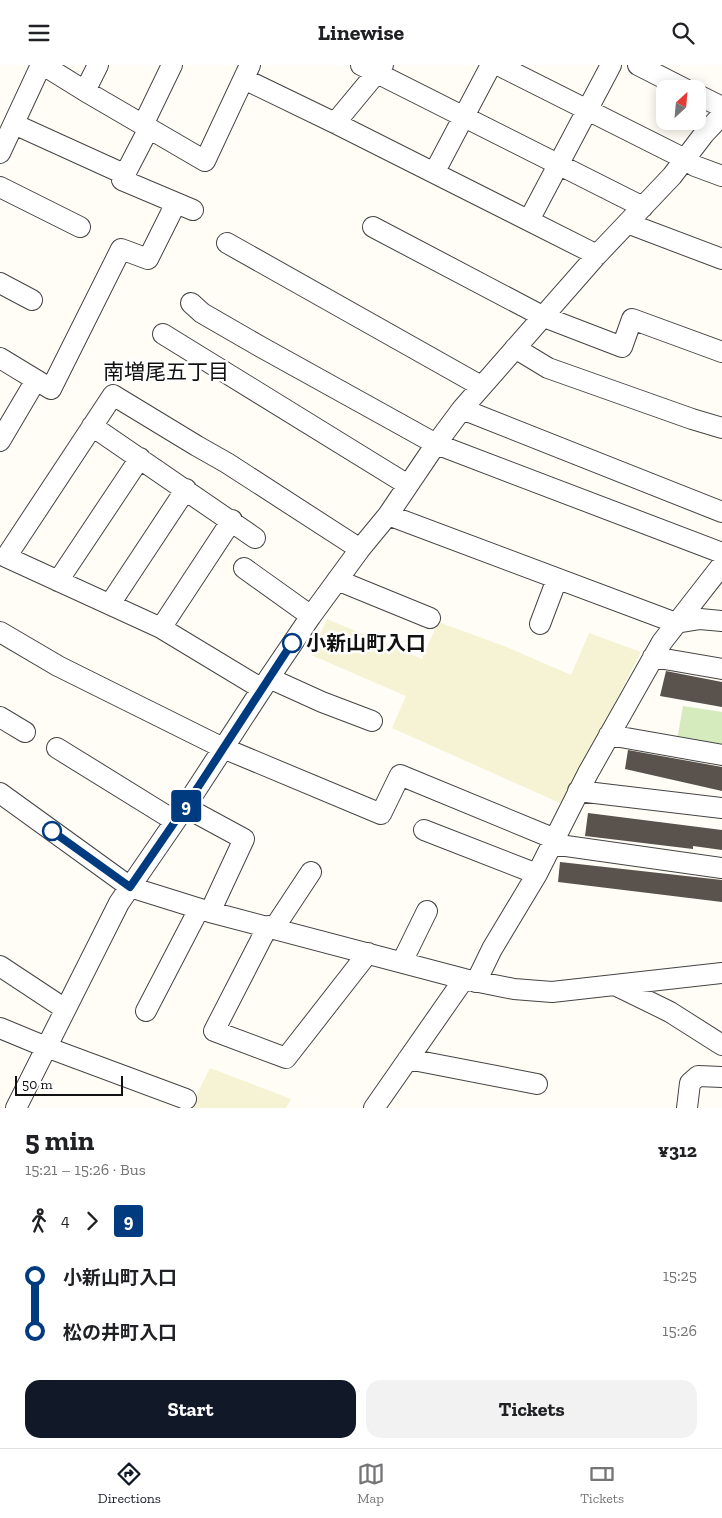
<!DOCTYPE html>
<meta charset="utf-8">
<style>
body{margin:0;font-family:"Zilla Slab","Noto Sans JP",serif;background:#f2f2f2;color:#202124;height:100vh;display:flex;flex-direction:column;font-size:19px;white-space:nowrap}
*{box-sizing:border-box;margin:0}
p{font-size:16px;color:#757577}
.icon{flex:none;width:28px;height:28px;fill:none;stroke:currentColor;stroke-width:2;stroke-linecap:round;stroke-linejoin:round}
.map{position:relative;height:1043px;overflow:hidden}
.sheet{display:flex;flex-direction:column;background:#fff;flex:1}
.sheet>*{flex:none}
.badge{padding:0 10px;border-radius:4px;font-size:18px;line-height:32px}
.needle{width:32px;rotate:26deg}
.controls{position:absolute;left:656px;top:15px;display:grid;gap:10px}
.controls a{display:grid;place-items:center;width:50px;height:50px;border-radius:10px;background:#fff;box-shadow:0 2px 12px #0003;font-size:25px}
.scale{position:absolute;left:15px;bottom:12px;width:108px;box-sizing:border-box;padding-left:5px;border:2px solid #111;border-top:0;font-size:14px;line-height:18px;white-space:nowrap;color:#111;-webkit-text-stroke:4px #fff;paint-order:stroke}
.map>.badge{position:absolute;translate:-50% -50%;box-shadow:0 0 0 2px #fff}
.legs{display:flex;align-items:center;gap:8px;height:55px;padding:0 25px;font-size:16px}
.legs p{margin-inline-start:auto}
.headline{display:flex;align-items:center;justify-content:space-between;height:85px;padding:0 25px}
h1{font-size:28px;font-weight:700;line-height:38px}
.action{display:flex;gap:10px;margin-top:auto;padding:10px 25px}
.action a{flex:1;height:58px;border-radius:15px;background:#111827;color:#fff;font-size:20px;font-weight:700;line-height:58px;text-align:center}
.action a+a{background:#f2f2f2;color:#202124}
ul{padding:0 25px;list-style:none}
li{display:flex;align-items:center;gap:18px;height:55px;font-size:19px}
li i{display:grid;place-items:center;width:8px;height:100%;margin:0 6px;background:currentColor}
li i::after{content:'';width:12px;height:12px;margin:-6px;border:4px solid;border-radius:50%;background:#fff}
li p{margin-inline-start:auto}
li:first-child i{background:linear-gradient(#0000 50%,currentColor 0)}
li:last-child i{background:linear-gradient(currentColor 50%,#0000 0)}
header{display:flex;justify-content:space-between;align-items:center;height:65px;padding:0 25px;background:#fff;font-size:22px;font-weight:700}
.tab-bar{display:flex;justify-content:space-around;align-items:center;height:70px;border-top:1px solid #e0e0e0;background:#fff;font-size:14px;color:#757577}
.tab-bar a{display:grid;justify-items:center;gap:2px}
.tab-bar .active{color:#111827}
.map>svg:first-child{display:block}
.farmland{fill:#f6f3d4}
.green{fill:#d5ebbd}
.building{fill:#5a524d}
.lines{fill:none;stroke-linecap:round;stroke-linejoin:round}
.minor-casing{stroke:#444;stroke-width:22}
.minor{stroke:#fff;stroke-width:20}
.line-1-casing{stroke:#fff;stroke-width:11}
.line-1{stroke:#003b80;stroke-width:8}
.stop-1-dot{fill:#fff;stroke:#003b80;stroke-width:2.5}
.labels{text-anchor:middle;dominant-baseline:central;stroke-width:5;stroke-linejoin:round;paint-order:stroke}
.stop-label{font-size:20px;font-weight:bold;fill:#111;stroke:#fff;text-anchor:start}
.neighbourhood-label{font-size:21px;fill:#111;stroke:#fff}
</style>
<header><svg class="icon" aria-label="menu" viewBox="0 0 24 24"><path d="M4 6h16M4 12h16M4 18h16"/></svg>Linewise<svg class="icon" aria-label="search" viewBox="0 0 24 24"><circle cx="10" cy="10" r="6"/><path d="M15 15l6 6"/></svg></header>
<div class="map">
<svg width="722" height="1043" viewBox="0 0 722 1043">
<rect width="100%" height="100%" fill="#fffdf5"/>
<path class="farmland" d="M327 554 422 594 438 557 504 581 571 610 589 568 641 587 562 739 392 663 406 631 311 590Z
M210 1003 291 1034 286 1043H190Z"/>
<path class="green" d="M683 641 722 647V687L676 680Z"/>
<path class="building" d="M666 606 722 617V642L660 631Z
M628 685 722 702V726L625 704Z
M588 748 722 765V785L693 781V784L585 771Z
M560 797 722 815V837L558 817Z"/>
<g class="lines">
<g class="minor-casing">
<path id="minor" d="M43 0 85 26 205 96 250 0
M361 0 643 142
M498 0 685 94 695 101 722 111
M638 0 685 24
M244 14 335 58 597 190
M85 26 98 0
M698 30 722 42
M335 58 383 0
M14 59 124 109
M143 60 172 0
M149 63 122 115 193 145
M0 88 41 0
M434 108 491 0
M0 122 80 162
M529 155 611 0
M627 158 722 194
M373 162 544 252 622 282 632 254 722 287
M227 178 481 321
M0 218 32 235
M191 238 202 248 261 282 436 379 722 488
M163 269 408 420
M515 283 548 303 692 354 722 363
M0 293 51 324 121 184 148 194 176 138
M462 344 722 447
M92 361 255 473
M0 376 36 315
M388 450 676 558 700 554 722 556
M244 503 311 551
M337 515 430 553
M58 516 140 393
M110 539 186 424
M540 559 557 514
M161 563 232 455
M0 567 58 601 223 683 381 749 400 710 555 774
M653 592 722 604
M269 613 322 637 372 656
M262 624 161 563 6 492 113 330 197 381 227 398 360 484
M0 652 25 667
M609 670 722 690
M57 683 175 756
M578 726 722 743
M0 728 130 822 210 847 464 914 514 924 552 927 722 908
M185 742 244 774 210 847
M424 765 537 809
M552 779 722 803
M268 861 214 966 286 993 368 888
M274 863 311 807
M402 897 427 846
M0 901 65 944
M476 917 492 884 537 809 588 708 662 577 722 500
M617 921 670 947 722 980
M146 946 199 844
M0 963 46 982 186 1034
M408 994 537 1019
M16 1043 119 838 185 742 269 613 311 551 360 484 388 450 436 379 462 344 597 190 672 111 704 69 722 50
M374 1043 464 914
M687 1043 690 1018 698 1011 722 1012"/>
</g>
<use href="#minor" class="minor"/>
</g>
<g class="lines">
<g class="line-1-casing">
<path id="line-1" d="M52 766 130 822 185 742 292 578"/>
</g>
<use href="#line-1" class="line-1"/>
</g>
<g class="stop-1-dot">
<circle cx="292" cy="578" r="9"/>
<circle cx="52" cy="766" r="9"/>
</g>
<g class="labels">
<g class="stop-label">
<text x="306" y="578">小新山町入口</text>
</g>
<g class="neighbourhood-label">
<text x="166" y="306">南増尾五丁目</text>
</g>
</g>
</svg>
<div class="controls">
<a><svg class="needle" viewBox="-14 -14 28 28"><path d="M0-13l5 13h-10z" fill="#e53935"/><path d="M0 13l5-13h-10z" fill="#757577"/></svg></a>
</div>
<div class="scale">50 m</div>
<b class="badge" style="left:186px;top:741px;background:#003b80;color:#fff">9</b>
</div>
<section class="sheet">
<div class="headline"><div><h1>5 min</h1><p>15:21 – 15:26 · Bus</p></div><b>¥312</b></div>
<div class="legs"><svg class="icon" aria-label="walk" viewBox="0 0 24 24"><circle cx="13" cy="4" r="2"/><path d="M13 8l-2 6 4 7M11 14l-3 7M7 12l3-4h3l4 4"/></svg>4<svg class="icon" aria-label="forward" viewBox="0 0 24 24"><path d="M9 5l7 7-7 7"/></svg><b class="badge" style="background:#003b80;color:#fff">9</b></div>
<ul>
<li><i style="color:#003b80"></i><b>小新山町入口</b><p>15:25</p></li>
<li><i style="color:#003b80"></i><b>松の井町入口</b><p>15:26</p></li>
</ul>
<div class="action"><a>Start</a><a>Tickets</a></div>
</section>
<nav class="tab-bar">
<a class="active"><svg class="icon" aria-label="directions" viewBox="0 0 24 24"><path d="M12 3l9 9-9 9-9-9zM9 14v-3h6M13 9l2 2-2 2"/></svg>Directions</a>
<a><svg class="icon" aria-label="map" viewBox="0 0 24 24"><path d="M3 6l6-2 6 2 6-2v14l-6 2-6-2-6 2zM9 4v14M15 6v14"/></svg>Map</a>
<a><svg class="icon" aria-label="tickets" viewBox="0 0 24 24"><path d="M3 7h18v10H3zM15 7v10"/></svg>Tickets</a>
</nav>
